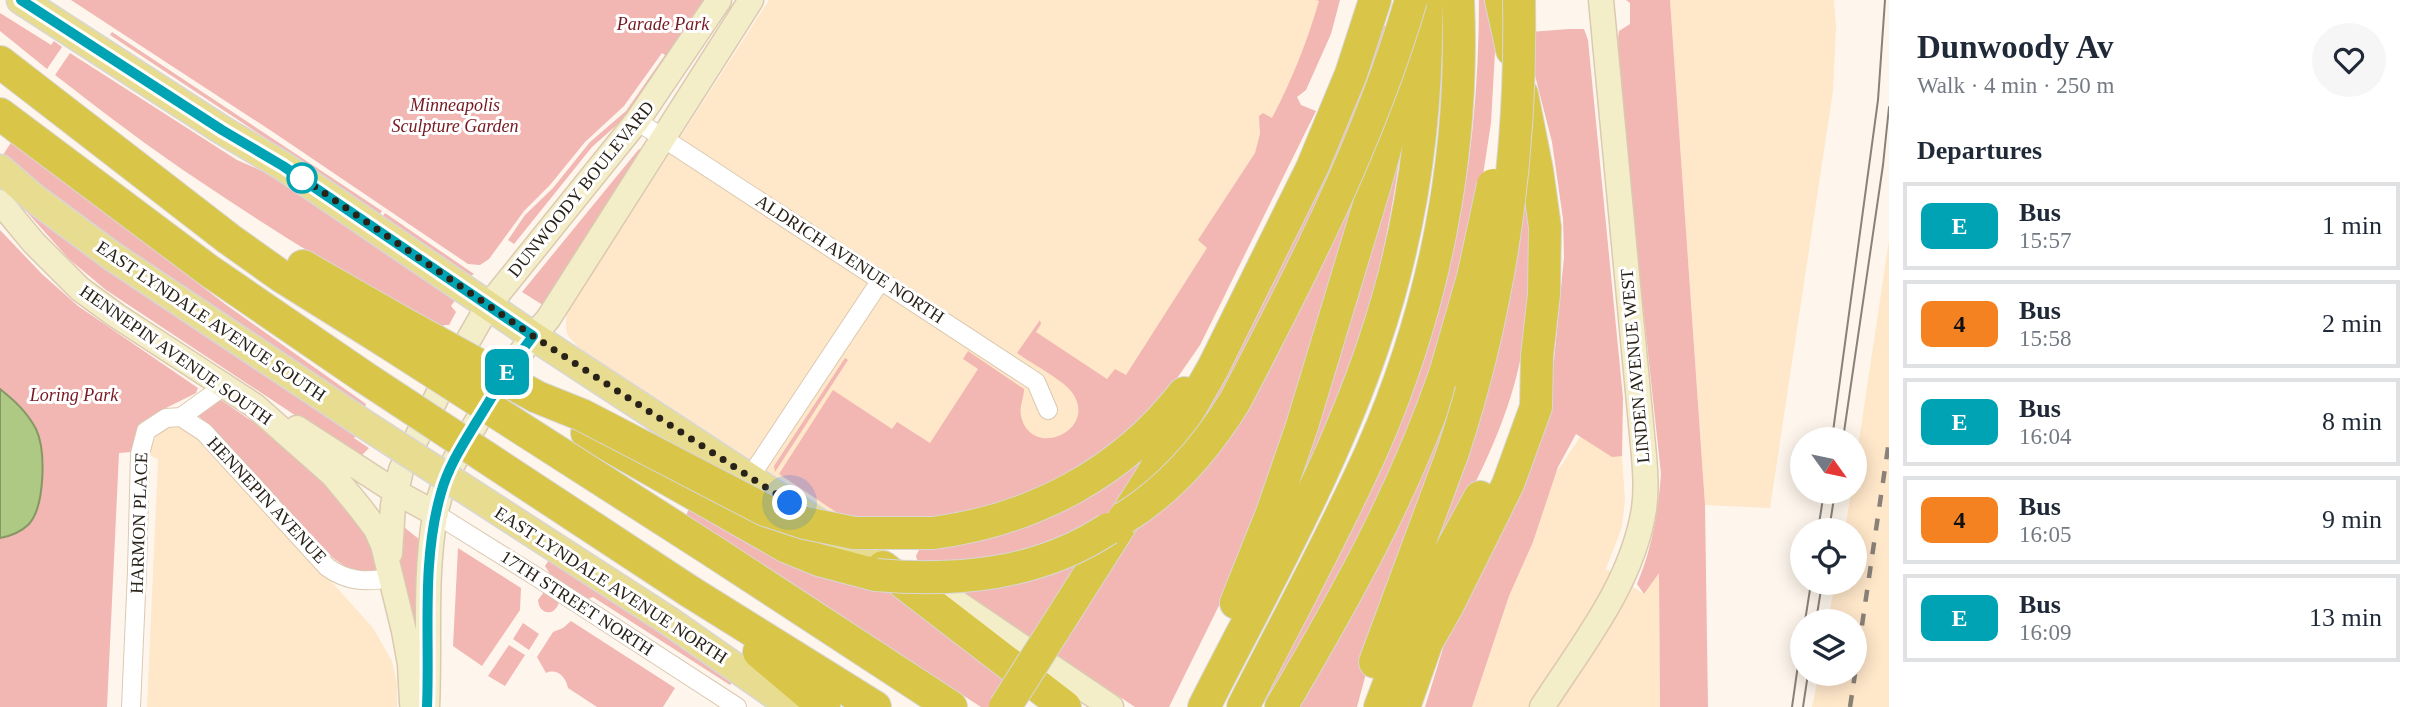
<!DOCTYPE html>
<meta charset="utf-8">
<style>
body{margin:0;font-family:Georgia,serif;background:#f6f6f7;color:#1f2937;height:100vh;display:flex;flex-direction:column;font-size:26px;white-space:nowrap}
*{box-sizing:border-box;margin:0}
p{font-size:23px;color:#747a83}
.icon{flex:none;width:38px;height:38px;fill:none;stroke:currentColor;stroke-width:2;stroke-linecap:round;stroke-linejoin:round}
.map{position:relative;flex:1;overflow:hidden}
.drawer{display:flex;flex-direction:column;background:#fff;width:525px}
.drawer>*{flex:none}
.badge{padding:0 14px;border-radius:10px;font-size:24px;line-height:46px}
.needle{width:46px;rotate:123deg}
.buttons{position:absolute;left:1790px;top:427px;display:grid;gap:14px}
.buttons a{display:grid;place-items:center;width:77px;height:77px;border-radius:50%;background:#fff;box-shadow:0 4px 18px #0003;font-size:35px}
.you{position:absolute;width:35px;height:35px;margin:-18px;border:5px solid #fff;border-radius:50%;background:#1a73e8;box-shadow:0 0 0 10px #1a73e833}
.map>.badge{position:absolute;translate:-50% -50%;box-shadow:0 0 0 4px #fff}
h2{padding:0 28px;font-size:26px;line-height:63px}
.round{display:grid;place-items:center;flex:none;width:74px;height:74px;border-radius:37px;background:#f6f6f7}
.summary{display:flex;align-items:center;justify-content:space-between;height:119px;padding:0 28px}
h1{font-size:33px;font-weight:700;line-height:52px}
ul{padding:0;list-style:none}
li{display:flex;align-items:center;gap:21px;height:88px;margin:0 14px 10px;padding:0 14px;border:4px solid #e0e1e3;border-radius:0px}
li div{flex:1}
li b{display:block;font-size:26px}
li em{font-style:normal}
li .badge{min-width:77px;font-weight:700;text-align:center}
main{display:flex;flex:1;min-height:0}
.map>svg:first-child{display:block}
.built{fill:#ffe7c9}
.green{fill:#f2b6b3}
.water{fill:#adc983;stroke:#859763;stroke-width:2}
.lines{fill:none;stroke-linecap:round;stroke-linejoin:round}
.street-casing{stroke:#dbc9b1;stroke-width:20}
.secondary-casing{stroke:#dbc9b1;stroke-width:27}
.primary-casing{stroke:#d8d7d6;stroke-width:31}
.highway-casing{stroke:#d8d7d6;stroke-width:34}
.street{stroke:#fff;stroke-width:18}
.secondary{stroke:#f4eec8;stroke-width:24}
.primary{stroke:#e8dc91;stroke-width:28}
.highway{stroke:#d9c548;stroke-width:32}
.tram{stroke:#8a8279;stroke-width:2}
.rail{stroke:#8a8279;stroke-width:4.5;stroke-dasharray:12 12;stroke-linecap:butt}
.primary-bridge-casing{stroke:#d8d7d6;stroke-width:31;stroke-linecap:butt}
.highway-bridge-casing{stroke:#d8d7d6;stroke-width:34;stroke-linecap:butt}
.primary-bridge{stroke:#e8dc91;stroke-width:28}
.highway-bridge{stroke:#d9c548;stroke-width:32}
.line-casing{stroke:#fff;stroke-width:16}
.line{stroke:#00a3b4;stroke-width:10}
.walk{stroke:#292219;stroke-width:7;stroke-dasharray:0 12.6}
.stop-dot{fill:#fff;stroke:#00a3b4;stroke-width:3.5}
.labels{text-anchor:middle;dominant-baseline:central;stroke-width:6;stroke-linejoin:round;paint-order:stroke}
.park-label{font-size:18px;font-style:italic;fill:#761820;stroke:#fff}
.street-label{font-size:18px;fill:#292219;stroke:#fff}
</style>
<main>
<div class="map">
<svg width="1889" height="707" viewBox="0 0 1889 707">
<rect width="100%" height="100%" fill="#fef6ec"/>
<path class="built" d="M769 0H1334L1288 102 1225 296 1200 345 1175 381 1171 384 1168 390 1150 412 839 519 578 347 568 336 566 329V318L569 309Z
M1670 0H1834L1836 26 1833 91 1770 508 1705 505Z
M1889 240V707H1812L1819 674H1855V621H1828L1835 583H1855V530H1845L1851 492H1855V467Z
M170 422 181 425 201 436 373 628 392 661 397 684V707H147L158 459 149 455 148 450 160 429Z
M1584 431 1622 456 1625 500 1622 527 1606 569 1644 594 1659 571 1660 707H1472L1509 596 1533 542 1556 473Z"/>
<path class="green" d="M71 0H707L628 115 592 147 514 244 508 240 525 215 553 188 590 142 626 111 665 55 662 53 624 106 585 142 550 185 524 211 489 259 480 265 468 264 273 132Z
M1316 0H1340L1331 34 1306 90 1297 97 1301 105 1316 111 1200 345 1175 381 1170 384 1168 390 1136 426 1080 468 1008 502 932 520H848L779 474 833 390 892 429 897 422 930 443 978 369 963 359 968 351 1024 389C1024 398 1019 406 1021 416 1031 461 1101 430 1071 391 1060 378 1032 364 1017 353L1040 320 1041 324 1036 332 1107 379 1115 369 1126 375 1207 248 1198 240 1255 153 1260 134 1259 116 1263 113 1272 118C1292 80 1307 42 1319 1Z
M1479 0H1490L1496 34 1491 123 1479 201 1469 250 1400 464 1274 700 1267 696C1315 602 1367 508 1406 410 1457 279 1479 140 1479 0Z
M1626 0H1670L1705 505 1708 707H1660L1659 573 1644 594 1637 584C1652 548 1658 513 1661 474L1624 128 1618 38 1619 31 1630 24V3Z
M0 13 48 43 51 45 54 41 62 47 47 69 0 31Z
M1381 26H1392L1364 106 1214 416 1184 440Z
M1569 29H1584L1588 40 1623 398 1622 456 1612 457 1576 434 1558 467 1533 542 1509 596 1472 707H1425L1445 642 1554 360 1564 257 1563 219 1552 142 1529 52 1530 32Z
M112 32 382 211 380 214 110 35Z
M70 53 237 160 278 178 456 299 451 306 456 312 449 325H444L441 329C359 283 279 235 201 182 151 149 103 112 55 75Z
M1406 107C1396 196 1380 284 1350 368 1336 407 1318 444 1300 481L1293 477Z
M1372 136 1316 345 1235 573 1169 707H1135L1052 652 1132 526 1161 504Z
M12 141 225 304 366 404 365 407 135 259 1 158Z
M639 149 643 150 546 307 522 292Z
M1524 162C1535 248 1534 338 1503 419 1481 479 1448 534 1416 590Z
M28 209 360 430 354 438 369 448 362 455 349 451 106 290 69 259 26 211Z
M385 213 474 274 471 276 383 216Z
M0 230 42 274 78 306 198 388 196 393C164 410 142 414 131 452L119 453 107 707H0Z
M1478 342 1376 636 1357 707H1291Z
M845 358 848 360 775 472 774 466Z
M218 398 284 443 336 491 374 539 380 573 352 571 333 558 197 414Z
M1137 463 1141 466 1118 512 1018 557 918 563 916 556 920 548 1116 479Z
M691 503 884 584 1012 678 993 707H981L686 516Z
M399 523 420 540 419 645 397 550Z
M458 548 521 588 520 610 482 666 453 646Z
M1095 548 1035 642 951 587Z
M551 557 733 681 730 685 593 597 588 599 550 574 545 566Z
M544 592 559 602C555 617 539 615 538 600Z
M571 621 675 688 663 707H597L568 688C566 677 557 668 546 673L537 657 553 632 563 628Z
M523 623 539 634 529 650 513 639Z
M509 645 525 655 505 686 488 676Z"/>
<path class="water" d="M0 389C15 401 27 412 36 429 46 450 45 506 29 524 21 532 11 536 0 538Z"/>
<g class="lines">
<g class="street-casing">
<path id="street" d="M637 121 1036 382 1048 410
M181 417 204 432 327 567C348 582 366 582 391 578
M750 477 881 280
M436 514 540 579 737 707
M131 707 137 571 140 454 146 431 166 418 181 417 224 386"/>
</g>
<g class="secondary-casing">
<path id="secondary" d="M0 202 34 243 80 289 117 316 255 406 333 475 361 509 376 529 383 545 404 631 410 664 412 703
M297 428 396 492 436 514
M390 553 393 505 401 470 443 384 488 306 637 121 719 0
M914 576 925 581 1111 707
M427 707C430 643 424 579 435 516 442 478 461 448 481 415 501 381 521 349 548 319L751 0
M1542 707C1582 645 1632 584 1644 509 1647 488 1645 466 1643 445L1601 0"/>
</g>
<g class="primary-casing">
<path id="primary" d="M21 0 222 130 283 166 533 336 869 556
M0 169 35 199 112 256 361 422
M669 621 792 707"/>
</g>
<g class="highway-casing">
<path id="highway" d="M1501 0 1512 50
M0 62 229 239 281 276 385 341
M0 114 208 270 364 377
M303 266 399 321
M587 433 787 547 819 560 876 575
M933 533C1033 520 1122 473 1184 393
M714 552 951 707
M883 567 1065 707
M689 591 875 707
M1236 603 1272 513 1302 426 1375 185 1412 52
M1052 633 1152 475 1213 368 1312 168 1351 74 1375 0
M759 652 824 707
M1375 662 1453 452
M1204 707C1264 589 1332 469 1374 343 1411 234 1428 116 1426 0
M1243 707C1286 622 1333 537 1372 450 1434 309 1465 155 1458 0
M1281 707C1346 597 1403 495 1445 374
M1380 707 1413 620 1480 497
M1404 707 1427 642 1448 605 1508 484 1536 407 1537 356 1544 294 1545 227 1537 170 1522 94"/>
</g>
<use href="#street" class="street"/>
<use href="#secondary" class="secondary"/>
<use href="#primary" class="primary"/>
<use href="#highway" class="highway"/>
<path class="tram" d="M1832 439 1878 100 1885 0
M1843 439 1883 165 1889 107
M1818 530 1824 492
M1829 530 1835 492
M1805 621 1811 583
M1816 621 1822 583
M1792 707 1802 637
M1803 707 1808 674"/>
<path class="rail" d="M1855 673 1889 441
M1850 707 1855 674"/>
<g class="primary-bridge-casing">
<path id="primary-bridge" d="M361 422 669 621"/>
</g>
<g class="highway-bridge-casing">
<path id="highway-bridge" d="M399 321 537 397 582 415 765 510 805 523 854 533H933
M385 341 714 552
M1445 374 1473 277 1493 185
M364 377 689 591
M1453 452C1501 306 1522 154 1519 0
M1124 518C1171 489 1206 448 1235 401 1302 273 1370 140 1411 0
M876 575C957 582 1038 575 1108 529
M1005 707 1052 633"/>
</g>
<use href="#primary-bridge" class="primary-bridge"/>
<use href="#highway-bridge" class="highway-bridge"/>
</g>
<g class="lines">
<g class="line-casing">
<path id="line" d="M21 0 222 130 283 166 533 336C512 363 495 392 477 421 463 444 448 467 441 493 421 562 430 636 427 707"/>
</g>
<use href="#line" class="line"/>
<path class="walk" d="M302 178 298 175 533 336 790 503"/>
</g>
<circle class="stop-dot" cx="302" cy="178" r="14"/>
<g class="labels">
<g class="park-label">
<text x="663" y="24">Parade Park</text>
<text x="455" y="105">Minneapolis<tspan x="455" dy="21">Sculpture Garden</tspan></text>
<text x="74" y="395">Loring Park</text>
</g>
<g class="street-label">
<text transform="translate(581 189) rotate(-51)">DUNWOODY BOULEVARD</text>
<text transform="translate(850 259) rotate(33)">ALDRICH AVENUE NORTH</text>
<text transform="translate(211 321) rotate(34)">EAST LYNDALE AVENUE SOUTH</text>
<text transform="translate(176 355) rotate(35)">HENNEPIN AVENUE SOUTH</text>
<text transform="translate(1635 366) rotate(-95)">LINDEN AVENUE WEST</text>
<text transform="translate(267 500) rotate(47)">HENNEPIN AVENUE</text>
<text transform="translate(139 523) rotate(-88)">HARMON PLACE</text>
<text transform="translate(611 585) rotate(33)">EAST LYNDALE AVENUE NORTH</text>
<text transform="translate(577 603) rotate(33)">17TH STREET NORTH</text>
</g>
</g>
</svg>
<div class="buttons">
<a><svg class="needle" viewBox="-14 -14 28 28"><path d="M0-13l5 13h-10z" fill="#e53935"/><path d="M0 13l5-13h-10z" fill="#747a83"/></svg></a>
<a><svg class="icon" aria-label="locate" viewBox="0 0 24 24"><circle cx="12" cy="12" r="6"/><path d="M12 2v4M12 18v4M2 12h4M18 12h4"/></svg></a>
<a><svg class="icon" aria-label="layers" viewBox="0 0 24 24"><path d="M12 4l9 5-9 5-9-5zM3 14l9 5 9-5"/></svg></a>
</div>
<div class="you" style="left:790px;top:503px"></div>
<b class="badge" style="left:507px;top:372px;background:#00a3b4;color:#fff">E</b>
</div>
<section class="drawer">
<div class="summary"><div><h1>Dunwoody Av</h1><p>Walk · 4 min · 250 m</p></div><a class="round"><svg class="icon" aria-label="heart" viewBox="0 0 24 24"><path d="M12 20l-8-8c-3-5 5-10 8-4 3-6 11-1 8 4z"/></svg></a></div>
<h2>Departures</h2>
<ul>
<li><span class="badge" style="background:#00a3b4;color:#fff">E</span><div><b>Bus</b><p>15:57</p></div><em>1 min</em></li>
<li><span class="badge" style="background:#f58220;color:#111">4</span><div><b>Bus</b><p>15:58</p></div><em>2 min</em></li>
<li><span class="badge" style="background:#00a3b4;color:#fff">E</span><div><b>Bus</b><p>16:04</p></div><em>8 min</em></li>
<li><span class="badge" style="background:#f58220;color:#111">4</span><div><b>Bus</b><p>16:05</p></div><em>9 min</em></li>
<li><span class="badge" style="background:#00a3b4;color:#fff">E</span><div><b>Bus</b><p>16:09</p></div><em>13 min</em></li>
</ul>
</section>
</main>
